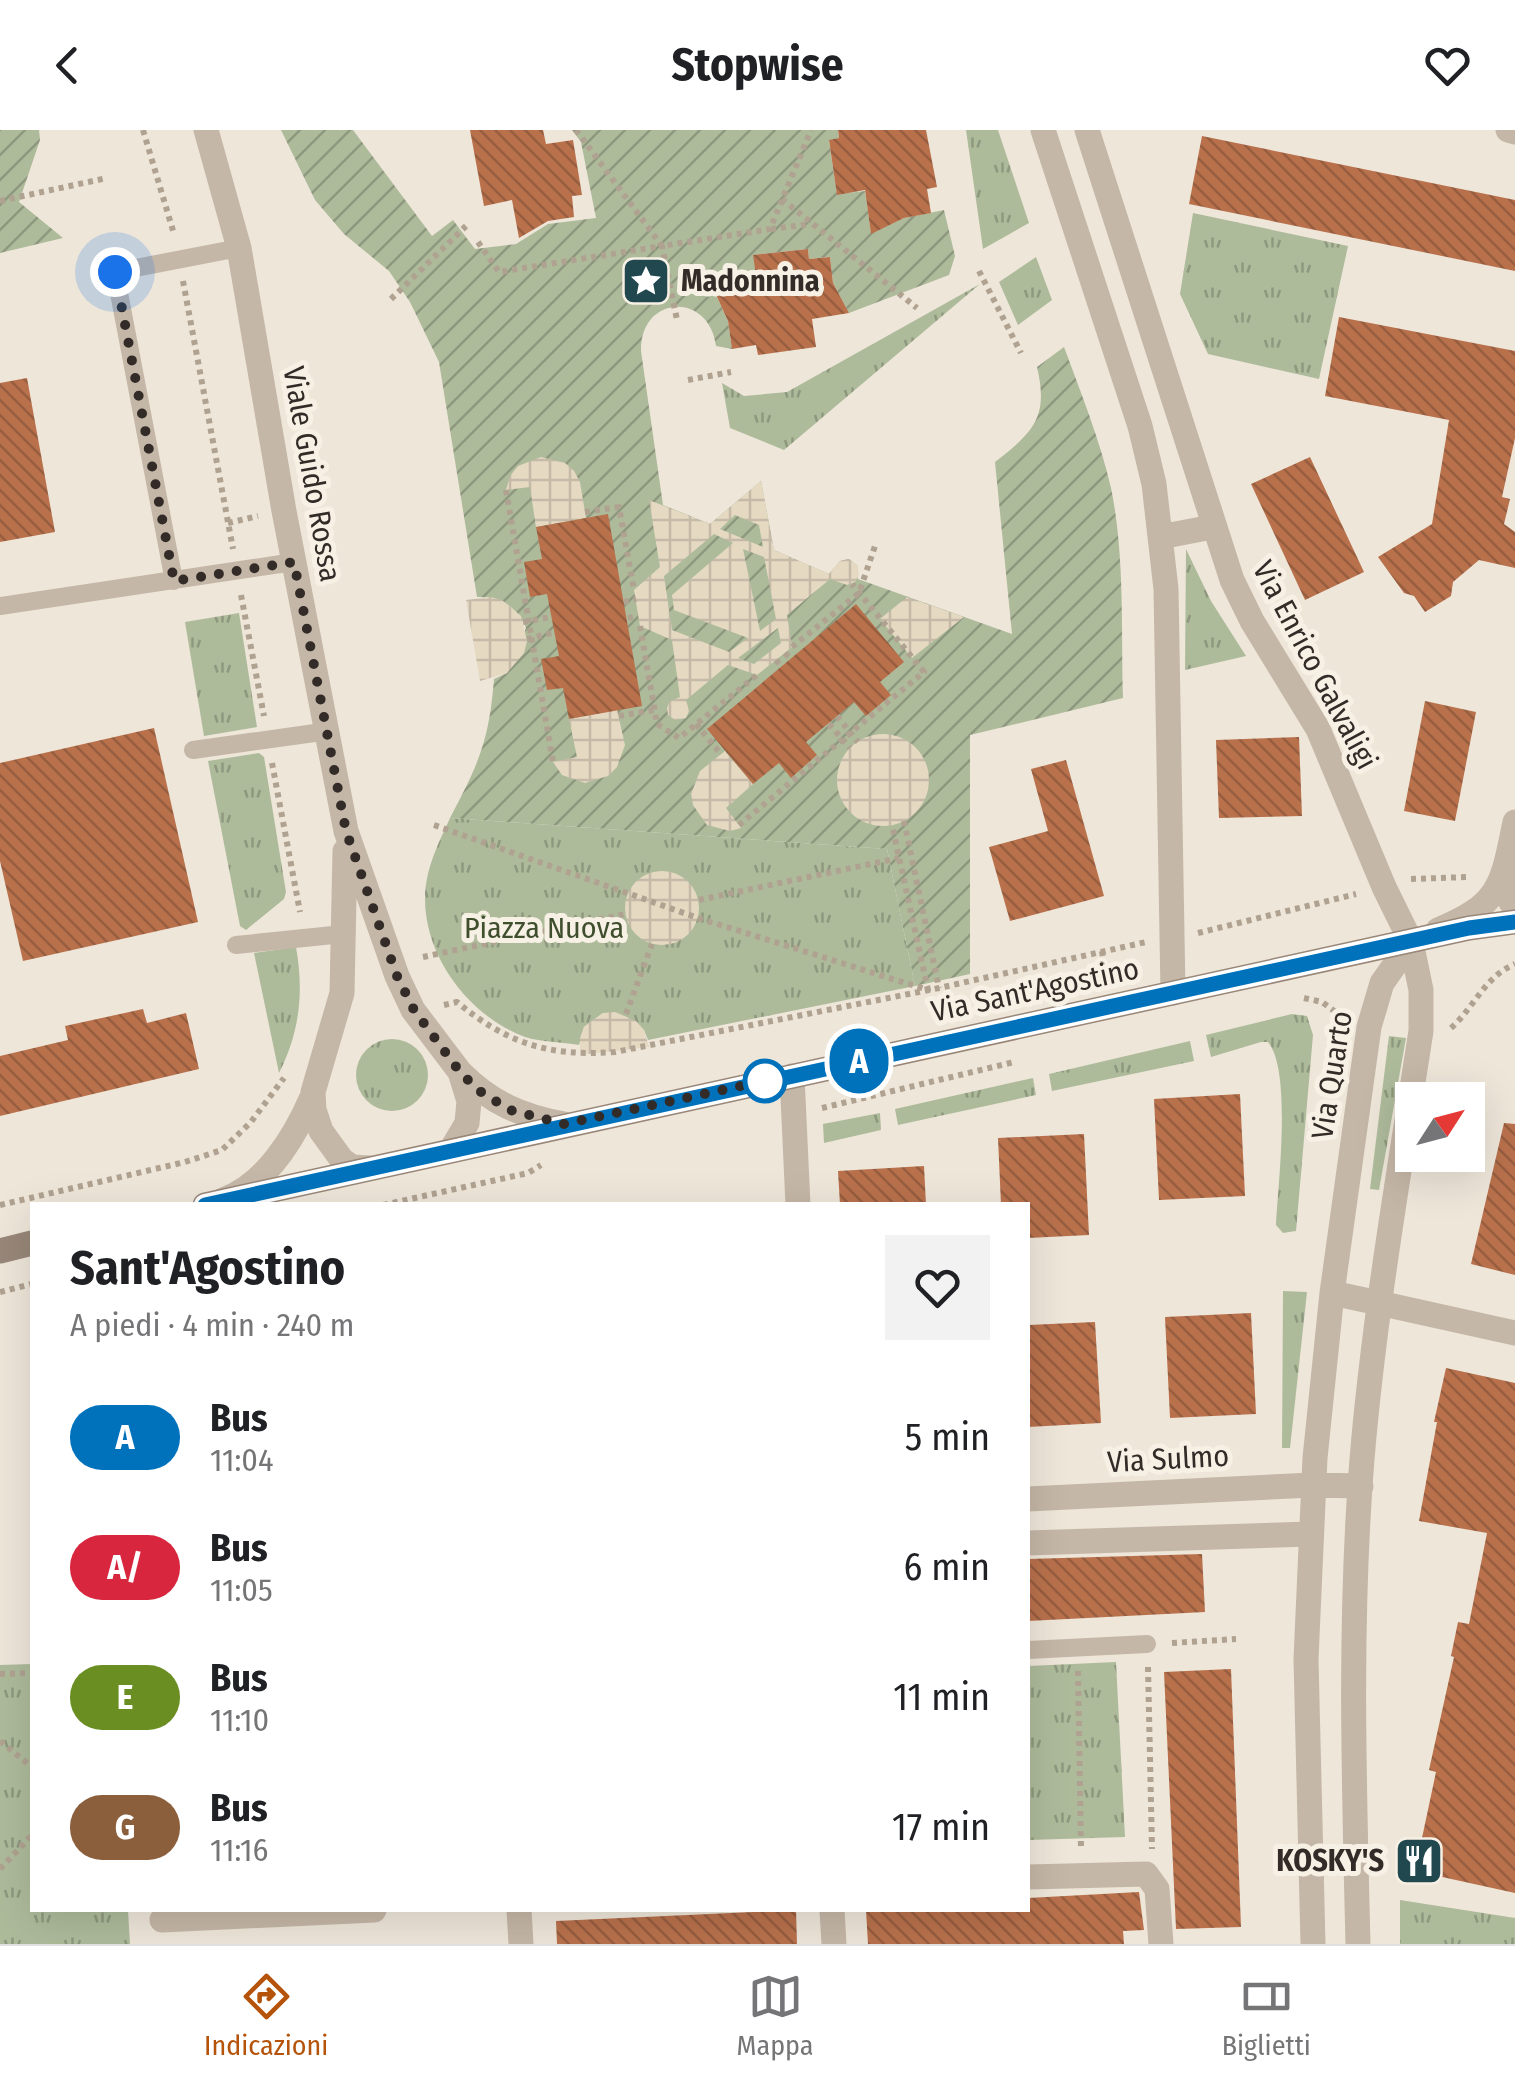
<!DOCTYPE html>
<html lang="it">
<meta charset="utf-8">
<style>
body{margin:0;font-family:"Fira Sans Condensed",sans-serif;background:#f2f2f2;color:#202124;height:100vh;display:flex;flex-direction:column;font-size:38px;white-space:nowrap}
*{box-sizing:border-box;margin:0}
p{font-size:32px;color:#757577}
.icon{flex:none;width:55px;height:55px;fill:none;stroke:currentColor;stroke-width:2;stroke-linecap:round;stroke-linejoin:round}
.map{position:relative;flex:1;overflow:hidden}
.drawer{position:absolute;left:30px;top:1072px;width:1000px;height:710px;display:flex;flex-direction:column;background:#fff;border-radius:0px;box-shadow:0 10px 40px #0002}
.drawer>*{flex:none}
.badge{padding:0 20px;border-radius:32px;font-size:35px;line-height:65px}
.needle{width:65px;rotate:54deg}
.tools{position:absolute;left:1395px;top:952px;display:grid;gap:20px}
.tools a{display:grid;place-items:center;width:90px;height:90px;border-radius:0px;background:#fff;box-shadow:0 10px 40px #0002;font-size:50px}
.you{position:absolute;width:50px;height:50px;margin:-25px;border:8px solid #fff;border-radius:50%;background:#1a73e8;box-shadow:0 0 0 15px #1a73e833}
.map>.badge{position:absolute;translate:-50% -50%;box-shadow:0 0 0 5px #fff}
.round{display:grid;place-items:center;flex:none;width:105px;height:105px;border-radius:0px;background:#f2f2f2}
.overview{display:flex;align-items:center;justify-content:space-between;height:170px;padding:0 40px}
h1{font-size:48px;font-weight:700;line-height:75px}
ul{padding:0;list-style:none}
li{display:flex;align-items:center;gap:30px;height:130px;padding:0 40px}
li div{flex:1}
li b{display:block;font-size:38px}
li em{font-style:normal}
li .badge{min-width:110px;font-weight:700;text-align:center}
header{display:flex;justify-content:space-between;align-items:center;height:130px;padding:0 40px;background:#fff;font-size:45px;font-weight:700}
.tab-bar{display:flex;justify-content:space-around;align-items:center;height:140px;border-top:2px solid #e0e0e0;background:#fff;font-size:28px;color:#757577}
.tab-bar a{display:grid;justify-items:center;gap:5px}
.tab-bar .on{color:#b45309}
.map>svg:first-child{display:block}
.grass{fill:url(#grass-tufts)}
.garden{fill:url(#garden-furrows)}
.plaza{fill:url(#plaza-grid);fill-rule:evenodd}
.building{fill:url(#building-back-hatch)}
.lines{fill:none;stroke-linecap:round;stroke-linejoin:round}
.path{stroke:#b0a291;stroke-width:6;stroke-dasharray:5 5;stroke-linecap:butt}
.service{stroke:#c5b7a7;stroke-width:18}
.minor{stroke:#c5b7a7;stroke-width:25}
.tertiary{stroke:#c5b7a7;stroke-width:25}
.secondary{stroke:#988779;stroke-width:25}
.line-casing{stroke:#fff;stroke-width:22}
.line{stroke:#0072bc;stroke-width:15}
.walk{stroke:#322b27;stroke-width:10;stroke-dasharray:0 18}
.stop-dot{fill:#fff;stroke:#0072bc;stroke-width:5}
.labels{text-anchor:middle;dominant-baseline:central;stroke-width:10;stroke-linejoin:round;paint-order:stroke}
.poi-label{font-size:30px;font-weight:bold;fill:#322b27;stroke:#f7f0e5;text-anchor:start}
.street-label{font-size:30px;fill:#322b27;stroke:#f7f0e5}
.park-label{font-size:30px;fill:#3f4e2d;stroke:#f7f0e5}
</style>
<header><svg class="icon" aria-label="back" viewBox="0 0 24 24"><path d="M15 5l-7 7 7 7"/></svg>Stopwise<svg class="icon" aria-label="heart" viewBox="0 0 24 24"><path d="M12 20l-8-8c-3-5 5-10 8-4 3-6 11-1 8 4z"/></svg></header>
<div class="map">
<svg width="1515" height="1814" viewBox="0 0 1515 1814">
<defs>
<pattern id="grass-tufts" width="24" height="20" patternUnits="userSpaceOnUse" patternTransform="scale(2.5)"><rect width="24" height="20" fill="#aebb9b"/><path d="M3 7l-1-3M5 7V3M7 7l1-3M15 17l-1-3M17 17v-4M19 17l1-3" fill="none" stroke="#8e987e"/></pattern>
<pattern id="garden-furrows" width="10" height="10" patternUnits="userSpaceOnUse" patternTransform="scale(2.5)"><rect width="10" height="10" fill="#aebb9b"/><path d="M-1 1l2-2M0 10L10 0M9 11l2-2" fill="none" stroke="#8e987e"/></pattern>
<pattern id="plaza-grid" width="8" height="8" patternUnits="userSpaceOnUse" patternTransform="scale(2.5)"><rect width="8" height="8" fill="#e5d9c2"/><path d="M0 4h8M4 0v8" fill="none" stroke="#c5baa7"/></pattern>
<pattern id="building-back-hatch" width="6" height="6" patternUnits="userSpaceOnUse" patternTransform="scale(2.5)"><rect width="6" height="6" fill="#b9714c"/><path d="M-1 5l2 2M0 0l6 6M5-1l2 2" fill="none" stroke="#975d3f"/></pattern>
</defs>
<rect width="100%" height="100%" fill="#eee6d9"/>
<path class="grass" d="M966 0H998L1029 93 983 119Z
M1193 83 1348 116 1319 249 1208 224 1180 164Z
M1036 127 1052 170 1018 195 999 152Z
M980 154 784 320 730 298 722 253 744 266 787 262Z
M1186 419 1211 471 1246 526 1185 540Z
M239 483 257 597 204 606 185 492Z
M259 623 264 627 286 762 284 769 246 800 240 796 208 631Z
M450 688 887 719 915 856 648 910 644 900 603 883 584 897 579 915C562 912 541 912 525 907 471 887 425 829 425 769 425 740 438 714 450 688Z
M296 817C304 861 300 902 279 943L254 823Z
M1292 884 1307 886 1313 905 1296 1101 1283 1103 1276 1095C1278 1054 1292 941 1268 912H1261L1211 927 1206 905Z
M1389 906 1406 908 1379 1060 1370 1059Z
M356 945a36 36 0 1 1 72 0a36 36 0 1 1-72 0Z
M1190 911 1194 931 1052 961 1049 944Z
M1033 948 1036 965 898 995 895 979Z
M880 983 881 1000 824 1013 823 994Z
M1283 1161 1307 1162 1290 1318H1282Z
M1116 1532 1125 1707 1028 1710V1536Z
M32 1534V1780H128L130 1814H0V1535Z
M1400 1770 1515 1788V1814H1400Z"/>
<path class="garden" d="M0 0H39L40 10 19 72 63 108 0 123Z
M281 0H353L432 106 453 90 475 119 516 114 548 94 596 88 581 12 572 0H838L839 8 829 11 837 64 865 61 871 103 904 88 944 80 955 126 949 145 849 183 833 153 830 127 809 129 808 119 754 125 757 153 713 158 728 191 732 219 716 216C709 161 640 165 641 221L663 375 710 394 761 351 774 420 829 444 840 431 849 429 858 436V449L1012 504 995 332C1033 302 1049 288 1037 237L1064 217C1081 263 1100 310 1111 358 1125 426 1121 499 1123 568L970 605V844L915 856 887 719 450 688C479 633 489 611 494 549L507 543 526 498C517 477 500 466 477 467L439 232 410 172 389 141 344 104 315 70Z"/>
<path class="plaza" d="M541 327 565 333 574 341 580 352 586 388 536 397 530 357 506 360 510 346 518 336Z
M761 351 774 420 829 444 840 431 849 429 858 436 859 445 855 452 847 455 830 449 787 485 792 517 757 545 728 535 686 570 689 581 686 588 675 590 668 585 667 578 670 571 680 567 672 510 640 496 634 460 660 437 649 370 710 394ZM735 385 759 395 763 417 720 399ZM714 404 733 413 672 465 674 480 748 508 729 522 672 500 664 446ZM743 419 764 427 776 489 760 501ZM778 498 781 513 754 534 738 528Z
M490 467 502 470 521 486 527 511 524 523 507 543 480 551 466 470Z
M907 467 964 487 912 528 880 489Z
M617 580 625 615 617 637 608 646 585 653 562 645 553 632 577 627 569 589Z
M837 650a46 46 0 1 1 92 0a46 46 0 1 1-92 0Z
M725 621 753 654 726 678 741 698 730 701 707 695 693 675 691 664 700 641Z
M625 778a37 37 0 1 1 74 0a37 37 0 1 1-74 0Z
M615 882 636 891 644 900 649 917 580 925V908L584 897 603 883Z"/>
<path class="building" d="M470 0H543L546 14 573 10 582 65 572 66 574 87 548 91 519 108 512 70 484 76Z
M838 0H926L937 57 927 59 931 83 904 88 871 104 865 60 837 65 829 10 839 8Z
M1202 6 1515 70V141L1189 74Z
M808 119 809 129 830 127 833 153 849 183 812 189 816 217 758 225 756 215 732 219 728 191 713 158 757 153 753 125Z
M1339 187 1515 221V308L1502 367 1510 369 1504 394 1515 402V438L1479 430 1453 452 1451 466 1425 482 1414 466 1404 463 1378 427 1432 394 1449 290 1325 266Z
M27 248 55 402 0 412V253Z
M1310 327 1364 442 1305 470 1251 354Z
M608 384 642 576 569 589 563 558 547 560 541 529 559 526 547 464 530 467 524 432 542 429 536 397Z
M856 474 904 532 880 552 891 565 866 586 854 572 806 612 817 625 791 648 779 633 753 654 707 599Z
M1425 571 1476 582 1455 691 1404 681Z
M154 598 198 792 23 831 0 731V633Z
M1299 607 1302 686 1219 688 1216 610Z
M1066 630 1104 766 1010 791 989 717 1048 701 1031 639Z
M143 879 147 893 186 883 199 939 0 986V926L68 910 65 896Z
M1240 964 1245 1066 1159 1070 1154 969Z
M1504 993 1515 994V1145L1471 1134Z
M1084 1004 1089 1105 1028 1108V1075H1001L998 1008Z
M924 1036 926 1075H840L838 1041Z
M1251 1183 1256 1284 1170 1288 1165 1187Z
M1095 1192 1101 1293 1028 1297V1195Z
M1446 1238 1515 1253V1763L1415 1741 1436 1642 1429 1640 1454 1527 1451 1526 1458 1492 1469 1494 1487 1403 1419 1391 1437 1292H1434Z
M1202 1424 1205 1482 1028 1491V1429Z
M1231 1539 1241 1797 1176 1799 1164 1542Z
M1139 1762 1144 1800 1123 1801 1124 1814H868L866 1780H1028V1768Z
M796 1780 797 1814H557L556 1791Z"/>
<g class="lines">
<path class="path" d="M143 0 174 104
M576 0 662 116 770 99 811 0
M782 69 917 178
M0 71 107 48
M771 99 811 94
M478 112 499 142 662 116 677 190
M979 141 1021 223
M183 151 233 419
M391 169 466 96
M688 250 731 242
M506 360 553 632
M585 382 619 377 634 460
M228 393 258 386
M241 465 264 586
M624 472 636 469
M628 488 638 486
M523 492 551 487
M640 496 657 594 679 608 757 545
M527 509 552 503
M792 517 859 463 876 413
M785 523 790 528
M776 530 781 536
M619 586 654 580
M837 586 858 612
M696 594 721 624
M829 594 850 618
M272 633 300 782
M904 691 939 858
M434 695 698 788 928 860 892 695
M739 695 924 542 852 454
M1411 749 1469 747
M699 770 899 728
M1198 803 1356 764
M1102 821 1106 848
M423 827 625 784
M1304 868 1322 872 1341 886
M444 875 457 872C507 914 551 927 615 922L939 858 1146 812
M626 884 652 814
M1451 898C1474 878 1484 847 1515 834
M822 978 1014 932
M0 1075 185 1032 222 1020 251 992 284 948
M383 1075 528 1043 541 1035
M0 1162 32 1154
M1172 1513 1236 1509
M1148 1537 1152 1719
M1078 1541 1081 1718
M0 1544 32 1543
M0 1611 32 1637
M0 1739 32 1705"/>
<path class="service" d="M174 451 115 142 239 118
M0 476 294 432
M193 620 329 601
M236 815 343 804
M1028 1520 1147 1514"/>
<path class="minor" d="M206 0 239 118 284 381 346 701 397 846 413 880 460 942 469 971 467 993 451 1020
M1508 0 1515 2
M345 721 342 863 313 962 314 980 321 1001 342 1030 352 1037 370 1038
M1504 747 1508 767 1515 779
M1438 800C1501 774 1502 755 1515 692
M460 942C491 973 521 986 564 994
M792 946 798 1075
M223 1070C266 1055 295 1006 312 967
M1379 1173 1515 1203
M1028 1369 1312 1355
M1028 1413 1311 1404
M1028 1747 1146 1744 1157 1759 1161 1814
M519 1780 521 1814
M832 1780 834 1814
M162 1790 374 1780"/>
<path class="tertiary" d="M1043 0 1140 296 1154 354 1166 459 1173 863
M1087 0 1232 450 1252 491 1318 599 1384 757 1411 812 1421 860V901C1399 1043 1374 1186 1362 1329 1349 1491 1354 1652 1358 1814
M1160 407 1212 397
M1332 1163 1379 1173
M1312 1355 1361 1356
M1313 1814 1306 1529 1315 1328 1332 1163 1369 897 1382 853 1411 812"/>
<path class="secondary" d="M205 1075 1469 798 1515 792
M0 1121 32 1113"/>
</g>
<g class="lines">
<g class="line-casing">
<path id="line" d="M205 1075 1469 798 1515 792"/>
</g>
<use href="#line" class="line"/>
<path class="walk" d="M115 142 174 451 294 432 346 701 397 846 414 880 460 942 478 960 510 980 564 994 765 951"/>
</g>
<defs>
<g id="sight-square" transform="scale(2.5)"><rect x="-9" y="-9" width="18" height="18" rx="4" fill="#21484f" stroke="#f7f0e5"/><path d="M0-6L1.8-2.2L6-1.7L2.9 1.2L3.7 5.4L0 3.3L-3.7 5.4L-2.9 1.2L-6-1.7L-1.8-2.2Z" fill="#fff"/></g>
<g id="restaurant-square" transform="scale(2.5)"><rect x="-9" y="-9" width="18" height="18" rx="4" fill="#21484f" stroke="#f7f0e5"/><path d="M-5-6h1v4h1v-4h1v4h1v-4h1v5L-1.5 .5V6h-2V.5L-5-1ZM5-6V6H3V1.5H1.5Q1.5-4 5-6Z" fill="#fff"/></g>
</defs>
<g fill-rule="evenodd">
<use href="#sight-square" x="646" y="151"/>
<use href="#restaurant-square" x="1419" y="1731"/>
</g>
<circle class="stop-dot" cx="765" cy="951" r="20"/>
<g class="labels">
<g class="poi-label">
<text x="681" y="151">Madonnina</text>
<text x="1384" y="1731" text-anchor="end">KOSKY'S</text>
</g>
<g class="street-label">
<text transform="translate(312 344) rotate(80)">Viale Guido Rossa</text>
<text transform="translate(1315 535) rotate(62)">Via Enrico Galvaligi</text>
<text transform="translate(1035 860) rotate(-12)">Via Sant'Agostino</text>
<text transform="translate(1332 945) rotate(-81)">Via Quarto</text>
<text transform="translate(1168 1329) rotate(-3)">Via Sulmo</text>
</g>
<g class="park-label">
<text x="544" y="798">Piazza Nuova</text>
</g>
</g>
</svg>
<div class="tools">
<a><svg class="needle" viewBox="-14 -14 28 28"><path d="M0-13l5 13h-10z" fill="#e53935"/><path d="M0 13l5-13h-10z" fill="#757577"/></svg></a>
</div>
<div class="you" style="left:115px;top:142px"></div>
<b class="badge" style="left:859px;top:931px;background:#0072bc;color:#fff">A</b>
<section class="drawer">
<div class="overview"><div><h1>Sant'Agostino</h1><p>A piedi · 4 min · 240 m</p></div><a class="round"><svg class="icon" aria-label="heart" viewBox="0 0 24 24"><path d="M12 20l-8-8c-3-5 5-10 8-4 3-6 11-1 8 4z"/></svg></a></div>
<ul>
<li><span class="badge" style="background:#0072bc;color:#fff">A</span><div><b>Bus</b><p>11:04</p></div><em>5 min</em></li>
<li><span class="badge" style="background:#d7263d;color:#fff">A/</span><div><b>Bus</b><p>11:05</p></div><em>6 min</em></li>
<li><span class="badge" style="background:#6b8e23;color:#fff">E</span><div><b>Bus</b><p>11:10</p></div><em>11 min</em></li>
<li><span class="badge" style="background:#8b5e3c;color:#fff">G</span><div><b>Bus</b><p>11:16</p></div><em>17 min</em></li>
</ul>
</section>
</div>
<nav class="tab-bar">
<a class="on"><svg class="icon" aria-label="directions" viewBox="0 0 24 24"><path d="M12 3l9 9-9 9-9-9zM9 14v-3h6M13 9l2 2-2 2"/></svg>Indicazioni</a>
<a><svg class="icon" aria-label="map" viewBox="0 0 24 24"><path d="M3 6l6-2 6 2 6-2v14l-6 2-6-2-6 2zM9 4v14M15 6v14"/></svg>Mappa</a>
<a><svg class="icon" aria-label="tickets" viewBox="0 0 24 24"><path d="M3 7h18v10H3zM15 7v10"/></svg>Biglietti</a>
</nav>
